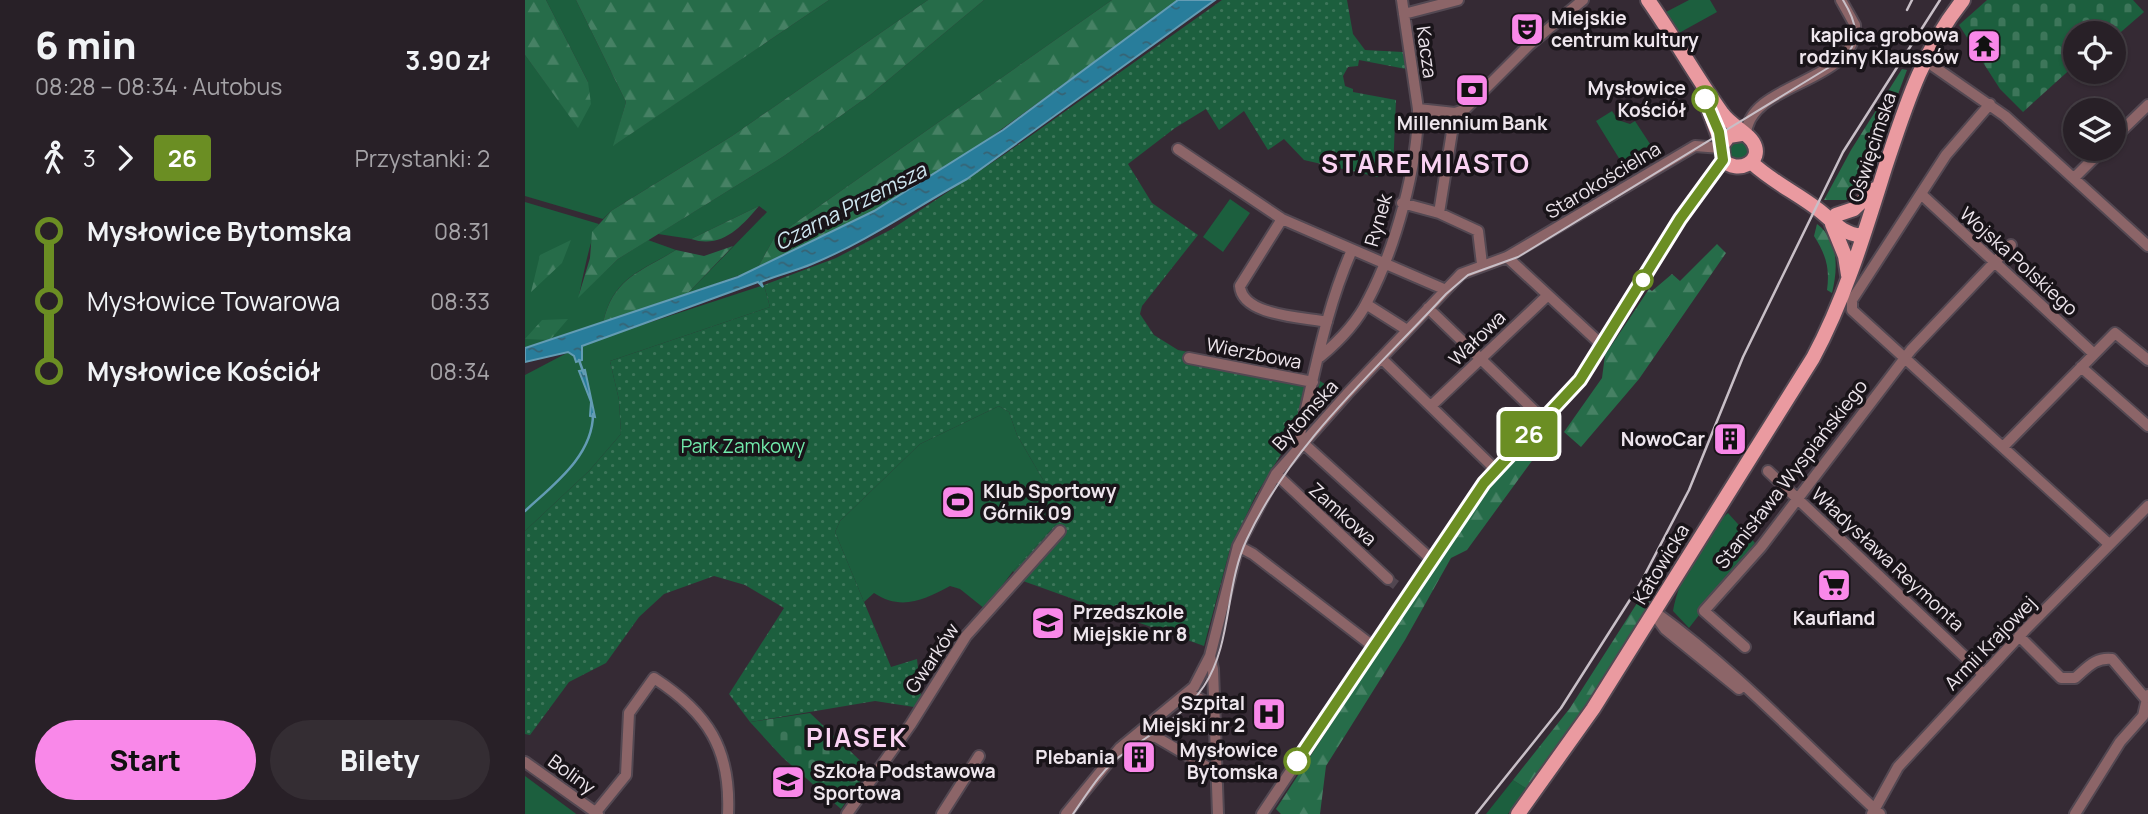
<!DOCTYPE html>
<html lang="pl">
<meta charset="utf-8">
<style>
body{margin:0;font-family:Manrope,sans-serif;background:#342d33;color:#f1f3f6;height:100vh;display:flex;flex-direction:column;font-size:26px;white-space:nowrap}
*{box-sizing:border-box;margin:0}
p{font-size:23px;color:#a5a3a7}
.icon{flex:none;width:38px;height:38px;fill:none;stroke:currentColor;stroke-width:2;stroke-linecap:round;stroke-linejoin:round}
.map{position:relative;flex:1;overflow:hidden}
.panel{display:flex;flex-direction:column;background:#282027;width:525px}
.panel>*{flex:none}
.badge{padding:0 14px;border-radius:5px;font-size:24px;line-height:46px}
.tools{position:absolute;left:1538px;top:21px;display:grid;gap:14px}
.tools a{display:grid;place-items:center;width:63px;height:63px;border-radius:50%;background:#282027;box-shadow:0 2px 5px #0004,0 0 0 2px #443e44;font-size:35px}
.map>.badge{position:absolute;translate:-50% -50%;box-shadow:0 0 0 4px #fff}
.legs{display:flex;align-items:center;gap:10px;height:77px;padding:0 35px;font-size:23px}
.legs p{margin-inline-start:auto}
.headline{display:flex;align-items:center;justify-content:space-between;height:119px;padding:0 35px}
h1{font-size:38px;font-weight:800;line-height:52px}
.primary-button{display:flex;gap:14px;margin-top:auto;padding:14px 35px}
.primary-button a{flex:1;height:80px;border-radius:42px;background:#f988e9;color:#111;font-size:28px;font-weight:800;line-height:80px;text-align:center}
.primary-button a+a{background:#342d33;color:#f1f3f6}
ul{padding:0 35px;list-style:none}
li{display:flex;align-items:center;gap:24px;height:70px;font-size:26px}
li i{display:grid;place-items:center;width:10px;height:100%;margin:0 9px;background:currentColor}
li i::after{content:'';width:18px;height:18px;margin:-9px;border:5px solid;border-radius:50%;background:#282027}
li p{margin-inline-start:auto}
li:first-child i{background:linear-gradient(#0000 50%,currentColor 0)}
li:last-child i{background:linear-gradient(currentColor 50%,#0000 0)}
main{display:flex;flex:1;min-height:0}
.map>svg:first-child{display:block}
.green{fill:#1c5f3e}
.forest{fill:url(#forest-firs)}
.cemetery{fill:url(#cemetery-stones)}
.park{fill:url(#park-dots)}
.water{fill:url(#water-ripples);stroke:#639cb4;stroke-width:2}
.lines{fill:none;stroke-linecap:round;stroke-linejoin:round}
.stream{stroke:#639cb4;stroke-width:2.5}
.minor-tunnel{stroke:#514650;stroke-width:10;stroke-dasharray:10 5;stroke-linecap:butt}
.minor-casing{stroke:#534852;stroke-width:14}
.major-casing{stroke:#534852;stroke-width:18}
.minor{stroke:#8c6568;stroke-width:10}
.major{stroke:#ea9aa0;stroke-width:14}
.tram{stroke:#c8bfc7;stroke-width:2}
.rail{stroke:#c8bfc7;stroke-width:2.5}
.line-1-casing{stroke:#fff;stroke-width:16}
.line-1{stroke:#6b8e23;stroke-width:10}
.stop-1-dot{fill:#fff;stroke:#6b8e23;stroke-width:3.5}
.labels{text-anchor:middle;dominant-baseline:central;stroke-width:7;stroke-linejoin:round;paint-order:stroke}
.poi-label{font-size:19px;font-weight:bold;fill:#eee6ed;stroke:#191419;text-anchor:start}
.street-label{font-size:19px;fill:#eee6ed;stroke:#191419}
.stop-label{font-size:19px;font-weight:bold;fill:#eee6ed;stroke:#191419;text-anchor:end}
.park-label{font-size:19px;fill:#72ecac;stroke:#191419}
.water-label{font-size:21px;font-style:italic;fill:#d0e8f2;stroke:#191419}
.district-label{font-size:26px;font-weight:bold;letter-spacing:2px;fill:#f9d2f2;stroke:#191419}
</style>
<main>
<section class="panel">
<div class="headline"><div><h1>6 min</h1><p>08:28 – 08:34 · Autobus</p></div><b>3.90 zł</b></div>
<div class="legs"><svg class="icon" aria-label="walk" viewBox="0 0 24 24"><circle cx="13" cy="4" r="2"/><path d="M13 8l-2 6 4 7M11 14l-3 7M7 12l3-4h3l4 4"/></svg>3<svg class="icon" aria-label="forward" viewBox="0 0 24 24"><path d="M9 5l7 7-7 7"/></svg><b class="badge" style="background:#6b8e23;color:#fff">26</b><p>Przystanki: 2</p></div>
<ul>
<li><i style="color:#6b8e23"></i><b>Mysłowice Bytomska</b><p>08:31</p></li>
<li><i style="color:#6b8e23"></i><span>Mysłowice Towarowa</span><p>08:33</p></li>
<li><i style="color:#6b8e23"></i><b>Mysłowice Kościół</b><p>08:34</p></li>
</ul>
<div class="primary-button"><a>Start</a><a>Bilety</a></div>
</section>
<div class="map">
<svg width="1623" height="814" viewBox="0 0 1623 814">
<defs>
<pattern id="forest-firs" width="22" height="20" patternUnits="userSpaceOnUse" patternTransform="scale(1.75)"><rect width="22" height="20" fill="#266c49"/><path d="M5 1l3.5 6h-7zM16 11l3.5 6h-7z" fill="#468164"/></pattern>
<pattern id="cemetery-stones" width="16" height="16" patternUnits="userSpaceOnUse" patternTransform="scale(1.75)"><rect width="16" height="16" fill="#1c5f3e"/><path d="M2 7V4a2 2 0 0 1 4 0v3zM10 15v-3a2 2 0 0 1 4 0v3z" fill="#3d765a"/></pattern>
<pattern id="park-dots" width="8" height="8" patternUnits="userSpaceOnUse" patternTransform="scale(1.75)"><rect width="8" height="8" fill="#1c5f3e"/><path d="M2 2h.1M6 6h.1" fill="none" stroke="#3d765a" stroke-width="1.8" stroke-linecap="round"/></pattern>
<pattern id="water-ripples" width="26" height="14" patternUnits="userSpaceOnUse" patternTransform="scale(1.75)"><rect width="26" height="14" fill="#287d9b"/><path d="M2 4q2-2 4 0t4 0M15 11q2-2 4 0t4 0" fill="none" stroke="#366475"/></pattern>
</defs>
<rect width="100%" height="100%" fill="#352a34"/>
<path class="green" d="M21 0H51L101 102 89 145 304 0H403L207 136 86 211 78 219 0 196V55L53 127 63 82Z
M459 0H587L249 238 232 269 162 294 242 212 234 206 166 239 133 234 259 156 345 95Z
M1164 0H1185L1192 12 1154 33 1141 12Z
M1087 111 1093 120 1105 124 1110 121 1129 150 1100 168 1071 121Z
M1206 138H1219L1227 155 1221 163 1201 158Z
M705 199 725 213 698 252 678 237Z
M0 202 74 224C66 233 57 281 54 296L93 259 123 240 151 250C114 272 88 278 78 323L0 348V338L17 320 0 338Z
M239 285 245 307 85 361 94 400 96 434 64 471 0 531V375L59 344Z
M795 381 814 393 789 418 786 416Z
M474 406 484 412 492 435 538 514 533 522 488 571 460 609 435 589 425 586C399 600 376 611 349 593L339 602 310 532 315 521 395 444Z
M1203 513 1230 543 1164 628 1148 611C1154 577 1177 535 1203 513Z
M0 776 50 813 51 814H0Z
M988 780 1002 789 983 814H961Z"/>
<path class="forest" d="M0 0H21L63 82 66 104 53 128 0 55Z
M51 0H304L88 146 101 102Z
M403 0H459L345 95 259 156 93 259 53 298 65 258 67 232 86 211 207 136Z
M587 0H654L437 158 349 211 232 269 249 238Z
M1377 69 1382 70 1340 182 1321 200H1299L1326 150Z
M234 206C216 227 197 249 166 239Z
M1292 224C1314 240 1313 269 1307 293L1302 290C1305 268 1301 255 1289 236Z
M46 240 37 263 6 292 15 255Z
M1192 244 1201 253 1114 379 1056 447 1039 432 1077 378 1080 355 1124 289 1127 291 1147 274 1155 281Z
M208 246 162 294 78 323C88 278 115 272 151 250L179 256Z
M43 319 25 340 0 339 17 320Z
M1026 421 1033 425 942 550 926 558 880 640 801 766 795 814H756L751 809 930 534 972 476Z
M1123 586 1133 592 1046 728 1002 789 988 780 1045 708Z"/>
<path class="cemetery" d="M1462 0H1608L1619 12 1589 38V33H1550V65L1498 112 1475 89 1434 25Z
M285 713 344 769 316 809 257 757 225 722Z"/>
<path class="park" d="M697 0H822L828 34 840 50 878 52 881 69 834 60 833 66 823 67 818 76 820 86 828 89V92L871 100 868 169 854 165 853 177 779 160 759 139 743 150 719 111 694 130 681 109 650 128 603 164 627 203 673 235 617 306 615 314 629 335 653 350 782 375 769 433 731 495 705 549 679 646 498 581 488 571 533 522 538 514 492 435 484 412 474 406 395 444 315 521 310 532 366 667 392 659 396 696 389 707 350 701 225 722 204 694 259 608 220 585 189 576 139 594 114 617 81 663 44 682 5 735 0 734V531L64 471 96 434 94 400 85 361 245 307 239 285 311 258 367 229 480 154Z"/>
<path class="water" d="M653 0H690L442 179C391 207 341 242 287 264 270 271 253 275 236 282L238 287 233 282 57 346V360L51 362 49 356 43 352 0 362V348L213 277 349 211 478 130Z
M60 370 70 417 65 416 66 402 54 371Z"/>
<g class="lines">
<path class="stream" d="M54 360 59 374
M0 511C28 485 68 456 68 414"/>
<path class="minor-tunnel" d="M863 579 875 588"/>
<g class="minor-casing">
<path id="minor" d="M877 0 893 109
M879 14 933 0
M1398 59 1480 116 1623 246
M1221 135C1223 81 1333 84 1330 25L1316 0
M1589 138 1623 105
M653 149 757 219 921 290
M1549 178 1578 149
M1396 194 1569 354
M877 203 914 213 953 231 957 264
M914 213 930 113
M757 219 715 286C717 316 778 317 802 322
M982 257 1077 345
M841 304 882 330
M903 308 1019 420
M1327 310 1584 544
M1327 310V300L1421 155 1465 104
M795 357C813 342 833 321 843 300 870 249 893 167 893 109L930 113 939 110 1004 45 1058 0
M664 358 788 382
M856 358 970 469
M1556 367 1623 426
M906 406 1023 295
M777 442 775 434C790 372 801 308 827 250
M777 442 907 560
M1478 447 1590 333 1623 360
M1243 471 1458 674
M751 474 863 579
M713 546 728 554 849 647
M1130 612C1212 671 1281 746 1355 814
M1129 614 1140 629 1214 689
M1494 636 1536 678H1550C1562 668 1570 657 1587 659L1620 698
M1220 647 1179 611 1236 547 1386 350 1486 245
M685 656 688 669 693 814
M661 696 671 697 688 706
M611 735 631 737 689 771
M0 762 73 814
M71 812 101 775 104 713 129 678C183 713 206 749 203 814
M322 814 386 724 441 636 535 531
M417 814 454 756
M541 814 595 748 669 687 685 656 713 546 751 474 822 394 936 274 982 257 1170 146 1196 148
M737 814 959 483 1055 380 1155 219 1198 160
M1347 814 1373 767 1500 630 1623 506
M1550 814 1595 742 1618 716 1623 695"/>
</g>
<g class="major-casing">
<path id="major" d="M1123 0C1149 37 1171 77 1197 113 1205 125 1222 132 1228 142 1240 162 1212 175 1198 160L1197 145 1204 136 1216 134
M1181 102 1197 145
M1226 162C1247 182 1272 193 1295 211 1310 223 1316 233 1337 236
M1311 215 1329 209 1350 189
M1307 224 1320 256 1323 275
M993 814 1068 709 1288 358C1320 299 1340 232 1360 168 1380 108 1397 51 1438 0"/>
</g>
<use href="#minor" class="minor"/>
<use href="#major" class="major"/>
<path class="tram" d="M548 814C562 794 575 772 594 757 624 734 658 718 679 686 707 644 700 585 722 539 767 443 850 371 921 294L943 275 993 257 1316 60C1338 42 1331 21 1318 0"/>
<path class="rail" d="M1382 10 1387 0
M951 814 1036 708 1115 584 1164 490 1218 357 1318 152 1415 0"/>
</g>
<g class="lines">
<g class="line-1-casing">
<path id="line-1" d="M772 761 959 483 1055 380 1155 219 1198 160 1194 132 1180 99"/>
</g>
<use href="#line-1" class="line-1"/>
</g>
<defs>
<g id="theatre-square" transform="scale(1.75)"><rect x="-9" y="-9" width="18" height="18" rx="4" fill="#f988e9" stroke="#191419"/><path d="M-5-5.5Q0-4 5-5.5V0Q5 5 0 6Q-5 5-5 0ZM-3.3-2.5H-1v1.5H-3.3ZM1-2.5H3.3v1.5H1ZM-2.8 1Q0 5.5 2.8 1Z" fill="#111"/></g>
<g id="temple-square" transform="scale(1.75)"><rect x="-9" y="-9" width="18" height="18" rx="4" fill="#f988e9" stroke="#191419"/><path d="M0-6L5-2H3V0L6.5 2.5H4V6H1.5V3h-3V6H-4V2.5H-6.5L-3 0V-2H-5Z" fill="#111"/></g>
<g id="bank-square" transform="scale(1.75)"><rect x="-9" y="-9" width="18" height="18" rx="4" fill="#f988e9" stroke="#191419"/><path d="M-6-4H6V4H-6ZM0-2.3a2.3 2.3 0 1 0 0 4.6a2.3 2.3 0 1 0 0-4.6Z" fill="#111"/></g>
<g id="building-square" transform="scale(1.75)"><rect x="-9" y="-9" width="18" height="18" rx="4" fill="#f988e9" stroke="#191419"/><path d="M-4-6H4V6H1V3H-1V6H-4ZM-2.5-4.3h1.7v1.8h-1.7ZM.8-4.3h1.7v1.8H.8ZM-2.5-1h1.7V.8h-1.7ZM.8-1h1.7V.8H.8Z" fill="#111"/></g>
<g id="stadium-square" transform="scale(1.75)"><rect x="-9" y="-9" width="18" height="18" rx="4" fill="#f988e9" stroke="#191419"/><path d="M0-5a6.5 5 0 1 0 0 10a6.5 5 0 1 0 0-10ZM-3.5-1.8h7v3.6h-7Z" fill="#111"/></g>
<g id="supermarket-square" transform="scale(1.75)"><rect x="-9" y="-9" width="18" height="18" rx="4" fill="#f988e9" stroke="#191419"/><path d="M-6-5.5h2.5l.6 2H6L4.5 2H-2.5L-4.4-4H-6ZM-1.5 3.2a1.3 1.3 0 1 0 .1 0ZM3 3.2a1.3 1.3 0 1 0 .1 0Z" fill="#111"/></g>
<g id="school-square" transform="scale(1.75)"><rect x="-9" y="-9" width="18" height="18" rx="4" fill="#f988e9" stroke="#191419"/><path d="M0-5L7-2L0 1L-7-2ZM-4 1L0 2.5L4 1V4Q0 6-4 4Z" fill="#111"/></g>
<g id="hospital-square" transform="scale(1.75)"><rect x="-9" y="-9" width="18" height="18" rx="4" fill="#f988e9" stroke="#191419"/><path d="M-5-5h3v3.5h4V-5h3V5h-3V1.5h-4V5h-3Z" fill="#111"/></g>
</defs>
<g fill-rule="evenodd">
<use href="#theatre-square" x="1002" y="29"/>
<use href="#temple-square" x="1459" y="46"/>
<use href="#bank-square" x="947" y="90"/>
<use href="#building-square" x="1205" y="439"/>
<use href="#stadium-square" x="433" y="502"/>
<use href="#supermarket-square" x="1309" y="585"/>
<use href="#school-square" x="523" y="623"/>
<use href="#hospital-square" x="744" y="714"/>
<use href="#building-square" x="614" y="757"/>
<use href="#school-square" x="263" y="782"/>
</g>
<g class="stop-1-dot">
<circle cx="1180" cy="99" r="12"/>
<circle cx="1118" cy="280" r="9"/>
<circle cx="772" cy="761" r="12"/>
</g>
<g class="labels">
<g class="poi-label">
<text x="1026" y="18">Miejskie<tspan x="1026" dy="22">centrum kultury</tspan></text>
<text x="1434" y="35" text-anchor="end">kaplica grobowa<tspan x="1434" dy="22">rodziny Klaussów</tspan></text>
<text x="947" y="123" text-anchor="middle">Millennium Bank</text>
<text x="1180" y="439" text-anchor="end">NowoCar</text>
<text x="458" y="491">Klub Sportowy<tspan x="458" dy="22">Górnik 09</tspan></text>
<text x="548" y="612">Przedszkole<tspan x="548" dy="22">Miejskie nr 8</tspan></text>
<text x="1309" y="618" text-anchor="middle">Kaufland</text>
<text x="720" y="703" text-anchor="end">Szpital<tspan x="720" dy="22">Miejski nr 2</tspan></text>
<text x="590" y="757" text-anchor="end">Plebania</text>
<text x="288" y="771">Szkoła Podstawowa<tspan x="288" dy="22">Sportowa</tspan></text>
</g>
<g class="street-label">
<text transform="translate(902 52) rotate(82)">Kacza</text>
<text transform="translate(1347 147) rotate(-72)">Oświęcimska</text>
<text transform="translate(1078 180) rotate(-31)">Starokościelna</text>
<text transform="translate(853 220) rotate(-74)">Rynek</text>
<text transform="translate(1494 261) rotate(42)">Wojska Polskiego</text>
<text transform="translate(952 338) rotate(-44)">Wałowa</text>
<text transform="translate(729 353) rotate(11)">Wierzbowa</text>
<text transform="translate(780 415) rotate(-48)">Bytomska</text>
<text transform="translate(1266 474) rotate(-52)">Stanisława Wyspiańskiego</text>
<text transform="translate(818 514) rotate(42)">Zamkowa</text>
<text transform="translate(1363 559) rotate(43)">Władysława Reymonta</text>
<text transform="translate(1136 564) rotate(-59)">Katowicka</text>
<text transform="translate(1465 643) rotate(-46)">Armii Krajowej</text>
<text transform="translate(407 658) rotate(-56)">Gwarków</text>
<text transform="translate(47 774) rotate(36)">Boliny</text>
</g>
<g class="stop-label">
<text x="1161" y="88">Mysłowice<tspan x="1161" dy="22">Kościół</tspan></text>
<text x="753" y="750">Mysłowice<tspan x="753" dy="22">Bytomska</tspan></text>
</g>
<g class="park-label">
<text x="218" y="446">Park Zamkowy</text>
</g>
<g class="water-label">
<text transform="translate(325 206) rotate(-27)">Czarna Przemsza</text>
</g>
<g class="district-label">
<text x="901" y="163">STARE MIASTO</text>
<text x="332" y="737">PIASEK</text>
</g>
</g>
</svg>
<div class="tools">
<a><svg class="icon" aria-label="locate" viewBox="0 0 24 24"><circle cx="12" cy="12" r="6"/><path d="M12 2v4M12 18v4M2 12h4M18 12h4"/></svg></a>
<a><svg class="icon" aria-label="layers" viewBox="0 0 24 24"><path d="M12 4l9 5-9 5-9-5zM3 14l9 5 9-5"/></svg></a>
</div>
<b class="badge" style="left:1004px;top:434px;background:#6b8e23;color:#fff">26</b>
</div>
</main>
